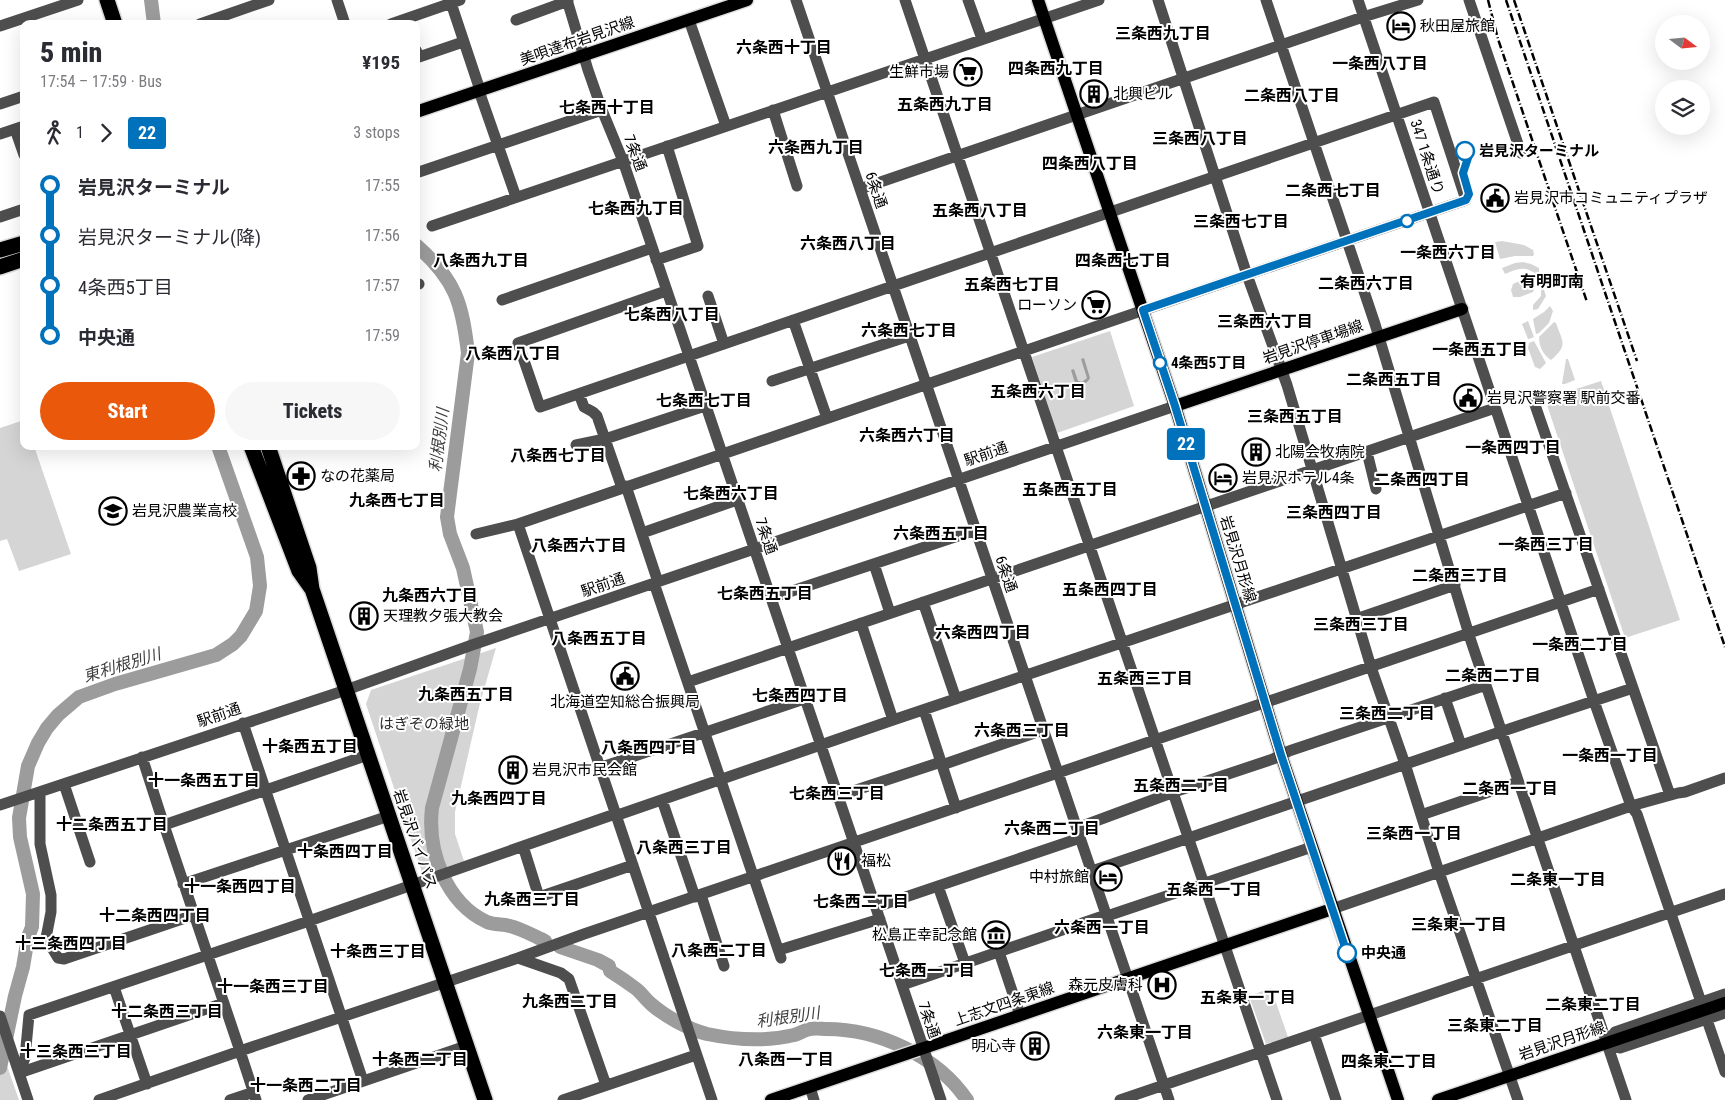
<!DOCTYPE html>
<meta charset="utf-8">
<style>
body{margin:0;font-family:"Roboto Condensed","Noto Sans JP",sans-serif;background:#f7f7f7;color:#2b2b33;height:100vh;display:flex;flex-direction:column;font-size:19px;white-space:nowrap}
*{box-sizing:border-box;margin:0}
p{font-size:16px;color:#7c7c81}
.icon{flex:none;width:28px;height:28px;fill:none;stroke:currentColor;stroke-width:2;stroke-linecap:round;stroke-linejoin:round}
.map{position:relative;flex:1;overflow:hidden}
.sheet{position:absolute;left:20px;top:20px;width:400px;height:430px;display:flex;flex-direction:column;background:#fff;border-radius:10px;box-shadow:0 5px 20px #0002}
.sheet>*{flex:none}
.badge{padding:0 10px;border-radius:4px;font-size:18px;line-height:32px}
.needle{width:32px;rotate:106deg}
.buttons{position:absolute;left:1655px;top:15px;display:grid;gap:10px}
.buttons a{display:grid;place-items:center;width:55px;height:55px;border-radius:50%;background:#fff;box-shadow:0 5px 20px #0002;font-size:25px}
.map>.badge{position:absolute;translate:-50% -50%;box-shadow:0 0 0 2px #fff}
.legs{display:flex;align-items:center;gap:8px;height:55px;padding:0 20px;font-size:16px}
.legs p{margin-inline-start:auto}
.headline{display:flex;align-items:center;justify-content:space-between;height:85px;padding:0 20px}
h1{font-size:28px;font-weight:800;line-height:38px}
.action{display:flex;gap:10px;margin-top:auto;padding:10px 20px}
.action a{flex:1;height:58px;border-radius:30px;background:#ea580c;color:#fff;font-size:20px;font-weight:800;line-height:58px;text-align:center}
.action a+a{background:#f7f7f7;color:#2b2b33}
ul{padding:0 20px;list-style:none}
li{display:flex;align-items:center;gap:18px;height:50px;font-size:19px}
li i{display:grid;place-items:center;width:8px;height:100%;margin:0 6px;background:currentColor}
li i::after{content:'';width:12px;height:12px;margin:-6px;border:4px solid;border-radius:50%;background:#fff}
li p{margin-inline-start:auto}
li:first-child i{background:linear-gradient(#0000 50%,currentColor 0)}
li:last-child i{background:linear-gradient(currentColor 50%,#0000 0)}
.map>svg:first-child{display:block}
.green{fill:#d5d5d5}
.water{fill:#9c9c9c}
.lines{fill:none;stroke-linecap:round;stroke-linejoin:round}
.river{stroke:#9c9c9c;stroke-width:14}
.major-casing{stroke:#dbdbdb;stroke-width:15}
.highway-casing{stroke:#dbdbdb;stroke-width:18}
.minor{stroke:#4e4e4e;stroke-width:11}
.major{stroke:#000;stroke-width:12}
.highway{stroke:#000;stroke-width:15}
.rail{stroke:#000;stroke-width:2.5;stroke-dasharray:8 2.5 1 2.5;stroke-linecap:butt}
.line-1-casing{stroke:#fff;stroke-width:11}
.line-1{stroke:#0072bc;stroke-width:8}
.stop-1-dot{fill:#fff;stroke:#0072bc;stroke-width:2.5}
.labels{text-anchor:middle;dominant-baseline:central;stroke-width:4;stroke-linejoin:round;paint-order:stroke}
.poi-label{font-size:15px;fill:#000;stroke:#fff;text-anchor:start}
.street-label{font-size:15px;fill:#000;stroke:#fff}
.stop-label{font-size:15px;font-weight:bold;fill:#000;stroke:#fff;text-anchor:start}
.park-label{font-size:15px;fill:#2c2c2c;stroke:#fff}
.neighbourhood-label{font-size:16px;font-weight:bold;fill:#000;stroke:#fff}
.water-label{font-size:16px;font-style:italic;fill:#3d3d3d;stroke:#fff}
</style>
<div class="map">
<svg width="1725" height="1100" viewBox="0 0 1725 1100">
<rect width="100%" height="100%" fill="#fff"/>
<path class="green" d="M1502 241 1524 245 1533 250 1534 254 1533 256H1515L1500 259 1495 242Z
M1523 262 1531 264 1539 268V275C1536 274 1534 272 1531 271 1523 266 1513 270 1505 274L1502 268 1515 263Z
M1528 277 1533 280 1535 287 1533 292 1520 297H1513L1511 290 1513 284Z
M1543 287 1546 296 1538 309 1533 310V305L1541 296V288Z
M1550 306 1553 311 1549 323 1539 333 1536 334 1533 319 1544 312Z
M1528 321 1534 337 1529 339H1528L1522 324Z
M1554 322 1556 323C1563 343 1568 345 1551 360 1543 355 1539 346 1539 337Z
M1110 331 1134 406 1057 433 1032 357Z
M1534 341 1546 363 1540 369 1535 367 1528 348 1529 343Z
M1566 359H1568L1575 380 1565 384H1562Z
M1601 381 1680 620 1625 638 1545 399Z
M24 420V446H34L71 554 19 571 7 539 0 541V428Z
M496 648 480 703 455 812V834L464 861 423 875 366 704 371 690Z
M1271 988 1288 1037 1266 1044 1249 996Z
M0 1046 19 1100H0Z"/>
<path class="water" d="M1084 358 1090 378C1087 384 1082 385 1075 383L1071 370 1074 369 1078 381 1082 382 1087 378 1081 359Z"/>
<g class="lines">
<path class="river" d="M151 0 154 24
M416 245C456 280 462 303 468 353L447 517 450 534 463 568 477 632 470 669 432 808C427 851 446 903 487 922 494 925 503 924 510 926 522 929 534 936 545 941
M560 947 598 960 609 966 610 971C618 976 627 982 635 988 641 992 645 999 651 1004 666 1017 688 1029 707 1034 736 1040 765 1042 794 1035 800 1034 805 1029 811 1029 816 1028 822 1029 826 1029 879 1029 937 1056 967 1100
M0 1068 15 996 23 967 28 937 32 927 33 894 20 837 19 818 28 766 38 743 47 728 58 715 79 697 115 684 216 655 233 644 241 636 256 611 260 586 257 557 218 446"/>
<g class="major-casing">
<path id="major" d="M1038 0 1175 406 1281 755 1398 1100
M416 112 747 0
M1175 406 1462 309
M771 1100 1332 909
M1438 1100 1725 1003"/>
</g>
<g class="highway-casing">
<path id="highway" d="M107 0 115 24
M0 250 24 243
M0 267 24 259
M251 446 299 571 311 588
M268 446 309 568 312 589 485 1100"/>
</g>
<path class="minor" d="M337 0 345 24
M567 0 588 70 602 110 623 161 941 1100
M796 0 1169 1100
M905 0 1277 1100
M968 0 982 39
M1158 0 1247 275 1287 385 1371 667 1405 764 1439 872 1518 1100
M1266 0 1375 324 1471 641 1626 1100
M1358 0 1594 701 1631 806 1637 814 1702 1005
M1469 0 1521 153
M451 3 480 90
M516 20 568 1
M689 20 726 126
M200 24 269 0
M391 24 460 0
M0 26 78 0
M416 50 419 57 463 42
M479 91 516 197
M0 104 24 96
M773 110 797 186
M15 129 24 155
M0 134 24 126
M416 173 602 110
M860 189 1363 17 1418 0
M0 217 24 209
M432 226 1099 0
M656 260 698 246 667 146
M416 285 419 284
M666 291 518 343 540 407 893 286 1434 102 1466 200 518 524 712 1100
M708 296 724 344
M502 300 652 248
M793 320 827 418
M772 381 909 336
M579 394 584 407 593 412 597 416 622 488
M1534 402 1670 795
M576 445 605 439 705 406
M1367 452 1376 489
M626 486 658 582
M642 533 737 500
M476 534 518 524
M874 564 890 613
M654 583 781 958
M771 598 976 530
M923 602 956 699
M1356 619 1455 585
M861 623 893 720
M688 682 1495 408
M1445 698 1461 745
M924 710 956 808
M243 723 363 1081
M142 757 164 825 368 755
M942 765 1043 730
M599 768 804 699
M64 784 90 862
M40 792V844L51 895V912L46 938 58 958 64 959 194 915
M838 796 941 762
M662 800 695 897
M0 805 346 690 472 645 1175 406
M1421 815 1518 782
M615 816 893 720 1566 493
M1077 828 1174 792 1273 759 1289 751 1486 685
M523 846 539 897 633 865
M1092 871 1494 734 1633 688
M183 884 389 816
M938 886 965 963
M701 895 724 966
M876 907 1080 838
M1332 909 1631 806 1678 793 1685 792 1725 778
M779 950 880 919
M999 952 1020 1015
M518 958 561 973 569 979 606 1085
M902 985 1100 917 1113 914 1312 847
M114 987 147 1084
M0 1016 28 1100
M1706 1017 1725 1072
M1314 1034 1336 1100
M1606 1044 1615 1032 1725 994
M1606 1044 1620 1048 1725 1013
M19 1073 25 1058 29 1015 309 921 615 814
M19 1073 224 1003
M810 1087 814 1100
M99 1100 240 1051 164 825
M230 1100 254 1092
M256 1100 240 1051 518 958 584 934 1599 589
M308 1100 466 1046
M563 1100 696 1055
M1120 1100 1725 894"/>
<use href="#major" class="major"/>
<use href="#highway" class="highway"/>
<path class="rail" d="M1488 0 1498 39 1587 302
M1506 0 1725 647
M1514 0 1637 361"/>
</g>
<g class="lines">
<g class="line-1-casing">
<path id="line-1" d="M1347 953 1281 755 1175 406 1143 310 1466 200 1469 194 1463 173 1468 158 1465 151"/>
</g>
<use href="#line-1" class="line-1"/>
</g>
<defs>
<g id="hotel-ring" transform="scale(1.4375)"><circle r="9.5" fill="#fff" stroke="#000" stroke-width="1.5"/><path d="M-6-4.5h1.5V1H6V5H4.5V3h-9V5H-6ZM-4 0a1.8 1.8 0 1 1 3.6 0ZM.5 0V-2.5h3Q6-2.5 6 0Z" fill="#000"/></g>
<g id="supermarket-ring" transform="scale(1.4375)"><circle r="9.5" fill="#fff" stroke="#000" stroke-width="1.5"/><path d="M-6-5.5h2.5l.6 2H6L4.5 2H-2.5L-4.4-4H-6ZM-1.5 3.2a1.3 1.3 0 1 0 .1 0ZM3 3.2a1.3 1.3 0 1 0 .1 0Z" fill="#000"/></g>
<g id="building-ring" transform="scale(1.4375)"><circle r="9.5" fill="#fff" stroke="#000" stroke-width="1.5"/><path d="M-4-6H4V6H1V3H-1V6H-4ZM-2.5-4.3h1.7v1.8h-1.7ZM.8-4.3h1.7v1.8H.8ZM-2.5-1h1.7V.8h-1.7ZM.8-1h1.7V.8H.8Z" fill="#000"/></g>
<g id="civic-ring" transform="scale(1.4375)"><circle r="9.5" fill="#fff" stroke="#000" stroke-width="1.5"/><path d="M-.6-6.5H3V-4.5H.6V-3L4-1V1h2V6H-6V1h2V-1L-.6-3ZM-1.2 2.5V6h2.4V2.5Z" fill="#000"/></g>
<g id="pharmacy-ring" transform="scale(1.4375)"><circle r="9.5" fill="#fff" stroke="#000" stroke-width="1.5"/><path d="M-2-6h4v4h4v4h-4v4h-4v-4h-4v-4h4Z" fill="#000"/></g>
<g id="school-ring" transform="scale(1.4375)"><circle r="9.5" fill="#fff" stroke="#000" stroke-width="1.5"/><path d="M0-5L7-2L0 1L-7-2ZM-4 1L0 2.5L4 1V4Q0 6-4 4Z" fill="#000"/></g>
<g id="restaurant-ring" transform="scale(1.4375)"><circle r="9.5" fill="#fff" stroke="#000" stroke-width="1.5"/><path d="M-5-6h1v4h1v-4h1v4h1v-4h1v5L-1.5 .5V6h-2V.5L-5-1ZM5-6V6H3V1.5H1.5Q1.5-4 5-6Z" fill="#000"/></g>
<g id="museum-ring" transform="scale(1.4375)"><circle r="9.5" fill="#fff" stroke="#000" stroke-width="1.5"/><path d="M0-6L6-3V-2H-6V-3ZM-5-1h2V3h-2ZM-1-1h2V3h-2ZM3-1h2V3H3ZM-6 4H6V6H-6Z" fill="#000"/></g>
<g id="hospital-ring" transform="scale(1.4375)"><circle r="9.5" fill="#fff" stroke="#000" stroke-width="1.5"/><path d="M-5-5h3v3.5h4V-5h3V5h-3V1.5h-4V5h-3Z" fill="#000"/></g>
</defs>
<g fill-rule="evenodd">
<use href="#hotel-ring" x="1401" y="26"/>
<use href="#supermarket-ring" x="968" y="72"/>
<use href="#building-ring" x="1094" y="94"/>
<use href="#civic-ring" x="1495" y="198"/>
<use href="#supermarket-ring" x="1096" y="305"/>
<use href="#civic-ring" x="1468" y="398"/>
<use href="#building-ring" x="1256" y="452"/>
<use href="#pharmacy-ring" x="301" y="476"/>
<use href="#hotel-ring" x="1223" y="478"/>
<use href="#school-ring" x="113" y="511"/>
<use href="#building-ring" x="364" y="616"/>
<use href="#civic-ring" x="625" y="676"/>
<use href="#building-ring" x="513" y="770"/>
<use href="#restaurant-ring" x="842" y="861"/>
<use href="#hotel-ring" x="1108" y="877"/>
<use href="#museum-ring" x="996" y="935"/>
<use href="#hospital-ring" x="1162" y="985"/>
<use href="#building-ring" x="1035" y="1046"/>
</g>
<g class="stop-1-dot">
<circle cx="1465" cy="151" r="9"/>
<circle cx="1407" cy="221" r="6"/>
<circle cx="1160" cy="363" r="6"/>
<circle cx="1347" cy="953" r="9"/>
</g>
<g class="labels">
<g class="poi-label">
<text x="1420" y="26">秋田屋旅館</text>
<text x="949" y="72" text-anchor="end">生鮮市場</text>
<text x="1113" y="94">北興ビル</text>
<text x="1514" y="198">岩見沢市コミュニティプラザ</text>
<text x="1077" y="305" text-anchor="end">ローソン</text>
<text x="1487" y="398">岩見沢警察署 駅前交番</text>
<text x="1275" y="452">北陽会牧病院</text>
<text x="320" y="476">なの花薬局</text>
<text x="1242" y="478">岩見沢ホテル4条</text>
<text x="132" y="511">岩見沢農業高校</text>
<text x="383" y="616">天理教夕張大教会</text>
<text x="625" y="702" text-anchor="middle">北海道空知総合振興局</text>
<text x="532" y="770">岩見沢市民会館</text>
<text x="861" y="861">福松</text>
<text x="1089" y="877" text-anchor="end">中村旅館</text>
<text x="977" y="935" text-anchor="end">松島正幸記念館</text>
<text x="1143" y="985" text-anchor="end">森元皮膚科</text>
<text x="1016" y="1046" text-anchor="end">明心寺</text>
</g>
<g class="street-label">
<text transform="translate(577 41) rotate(-19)">美唄達布岩見沢線</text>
<text transform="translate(635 153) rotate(69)">7条通</text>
<text transform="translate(1427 157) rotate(72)">347 1条通り</text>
<text transform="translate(876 190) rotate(71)">6条通</text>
<text transform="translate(1313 342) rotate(-19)">岩見沢停車場線</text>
<text transform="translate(986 454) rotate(-19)">駅前通</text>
<text transform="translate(766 536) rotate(71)">7条通</text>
<text transform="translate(1238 559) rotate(73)">岩見沢月形線</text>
<text transform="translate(1006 574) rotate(71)">6条通</text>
<text transform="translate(603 585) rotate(-19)">駅前通</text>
<text transform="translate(219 715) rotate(-19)">駅前通</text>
<text transform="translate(415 839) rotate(71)">岩見沢バイパス</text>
<text transform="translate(1004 1004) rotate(-19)">上志文四条東線</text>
<text transform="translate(929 1020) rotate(71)">7条通</text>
<text transform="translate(1562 1041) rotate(-19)">岩見沢月形線</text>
</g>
<g class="stop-label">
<text x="1479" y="151">岩見沢ターミナル</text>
<text x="1171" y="363">4条西5丁目</text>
<text x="1361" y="953">中央通</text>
</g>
<g class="park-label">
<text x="424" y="724">はぎぞの緑地</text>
</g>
<g class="neighbourhood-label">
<text x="1163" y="33">三条西九丁目</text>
<text x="784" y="47">六条西十丁目</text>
<text x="1380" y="63">一条西八丁目</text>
<text x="1056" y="68">四条西九丁目</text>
<text x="1292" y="95">二条西八丁目</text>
<text x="945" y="104">五条西九丁目</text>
<text x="607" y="107">七条西十丁目</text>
<text x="1200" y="138">三条西八丁目</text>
<text x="816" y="147">六条西九丁目</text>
<text x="1090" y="163">四条西八丁目</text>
<text x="1333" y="190">二条西七丁目</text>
<text x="636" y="208">七条西九丁目</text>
<text x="980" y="210">五条西八丁目</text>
<text x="1241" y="221">三条西七丁目</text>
<text x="848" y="243">六条西八丁目</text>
<text x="1448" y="252">一条西六丁目</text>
<text x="481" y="260">八条西九丁目</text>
<text x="1123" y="260">四条西七丁目</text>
<text x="1552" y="281">有明町南</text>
<text x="1366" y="283">二条西六丁目</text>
<text x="1012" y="284">五条西七丁目</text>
<text x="672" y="314">七条西八丁目</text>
<text x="1265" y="321">三条西六丁目</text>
<text x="909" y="330">六条西七丁目</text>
<text x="1480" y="349">一条西五丁目</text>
<text x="513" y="353">八条西八丁目</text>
<text x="1394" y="379">二条西五丁目</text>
<text x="1038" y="391">五条西六丁目</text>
<text x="704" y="400">七条西七丁目</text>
<text x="1295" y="416">三条西五丁目</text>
<text x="907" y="435">六条西六丁目</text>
<text x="1513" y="447">一条西四丁目</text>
<text x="558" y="455">八条西七丁目</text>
<text x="1422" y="479">二条西四丁目</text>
<text x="1070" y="489">五条西五丁目</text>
<text x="731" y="493">七条西六丁目</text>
<text x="397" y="500">九条西七丁目</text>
<text x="1334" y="512">三条西四丁目</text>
<text x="941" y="533">六条西五丁目</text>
<text x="1546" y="544">一条西三丁目</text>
<text x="579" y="545">八条西六丁目</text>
<text x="1460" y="575">二条西三丁目</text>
<text x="1110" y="589">五条西四丁目</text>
<text x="765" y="593">七条西五丁目</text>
<text x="430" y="595">九条西六丁目</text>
<text x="1361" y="624">三条西三丁目</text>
<text x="983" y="632">六条西四丁目</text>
<text x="599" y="638">八条西五丁目</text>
<text x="1580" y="644">一条西二丁目</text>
<text x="1493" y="675">二条西二丁目</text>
<text x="1145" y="678">五条西三丁目</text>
<text x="466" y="694">九条西五丁目</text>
<text x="800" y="695">七条西四丁目</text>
<text x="1387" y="713">三条西二丁目</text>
<text x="1022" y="730">六条西三丁目</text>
<text x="310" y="746">十条西五丁目</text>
<text x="649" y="747">八条西四丁目</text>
<text x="1610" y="755">一条西一丁目</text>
<text x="204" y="780">十一条西五丁目</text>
<text x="1181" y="785">五条西二丁目</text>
<text x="1510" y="788">二条西一丁目</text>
<text x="837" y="793">七条西三丁目</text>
<text x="499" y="798">九条西四丁目</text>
<text x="112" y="824">十二条西五丁目</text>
<text x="1052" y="828">六条西二丁目</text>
<text x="1414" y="833">三条西一丁目</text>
<text x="684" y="847">八条西三丁目</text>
<text x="345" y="851">十条西四丁目</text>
<text x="1558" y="879">二条東一丁目</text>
<text x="240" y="886">十一条西四丁目</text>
<text x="1214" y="889">五条西一丁目</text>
<text x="532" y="899">九条西三丁目</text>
<text x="861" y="901">七条西二丁目</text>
<text x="155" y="915">十二条西四丁目</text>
<text x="1459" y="924">三条東一丁目</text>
<text x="1102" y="927">六条西一丁目</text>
<text x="71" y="943">十三条西四丁目</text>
<text x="719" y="950">八条西二丁目</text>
<text x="378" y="951">十条西三丁目</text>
<text x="927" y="970">七条西一丁目</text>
<text x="273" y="986">十一条西三丁目</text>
<text x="1248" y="997">五条東一丁目</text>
<text x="570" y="1001">九条西二丁目</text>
<text x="1593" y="1004">二条東二丁目</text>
<text x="167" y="1011">十二条西三丁目</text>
<text x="1495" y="1025">三条東二丁目</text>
<text x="1145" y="1032">六条東一丁目</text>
<text x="76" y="1051">十三条西三丁目</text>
<text x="420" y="1059">十条西二丁目</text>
<text x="786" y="1059">八条西一丁目</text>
<text x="1389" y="1061">四条東二丁目</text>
<text x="306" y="1085">十一条西二丁目</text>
</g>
<g class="water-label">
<text transform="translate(439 440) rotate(-83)">利根別川</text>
<text transform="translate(122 665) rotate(-17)">東利根別川</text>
<text transform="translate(788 1017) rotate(-8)">利根別川</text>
</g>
</g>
</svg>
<div class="buttons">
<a><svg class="needle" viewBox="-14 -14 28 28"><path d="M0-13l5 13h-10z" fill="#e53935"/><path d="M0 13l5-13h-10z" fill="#7c7c81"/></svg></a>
<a><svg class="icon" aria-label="layers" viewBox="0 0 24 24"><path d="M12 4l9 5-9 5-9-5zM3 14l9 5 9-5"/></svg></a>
</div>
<b class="badge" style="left:1186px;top:444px;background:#0072bc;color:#fff">22</b>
<section class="sheet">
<div class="headline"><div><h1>5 min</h1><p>17:54 – 17:59 · Bus</p></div><b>¥195</b></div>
<div class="legs"><svg class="icon" aria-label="walk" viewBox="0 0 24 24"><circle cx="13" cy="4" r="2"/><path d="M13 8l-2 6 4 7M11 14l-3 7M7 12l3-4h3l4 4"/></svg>1<svg class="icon" aria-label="forward" viewBox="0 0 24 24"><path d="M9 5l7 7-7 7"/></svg><b class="badge" style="background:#0072bc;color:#fff">22</b><p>3 stops</p></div>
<ul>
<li><i style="color:#0072bc"></i><b>岩見沢ターミナル</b><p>17:55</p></li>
<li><i style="color:#0072bc"></i><span>岩見沢ターミナル(降)</span><p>17:56</p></li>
<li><i style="color:#0072bc"></i><span>4条西5丁目</span><p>17:57</p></li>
<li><i style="color:#0072bc"></i><b>中央通</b><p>17:59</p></li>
</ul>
<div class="action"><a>Start</a><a>Tickets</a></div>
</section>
</div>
